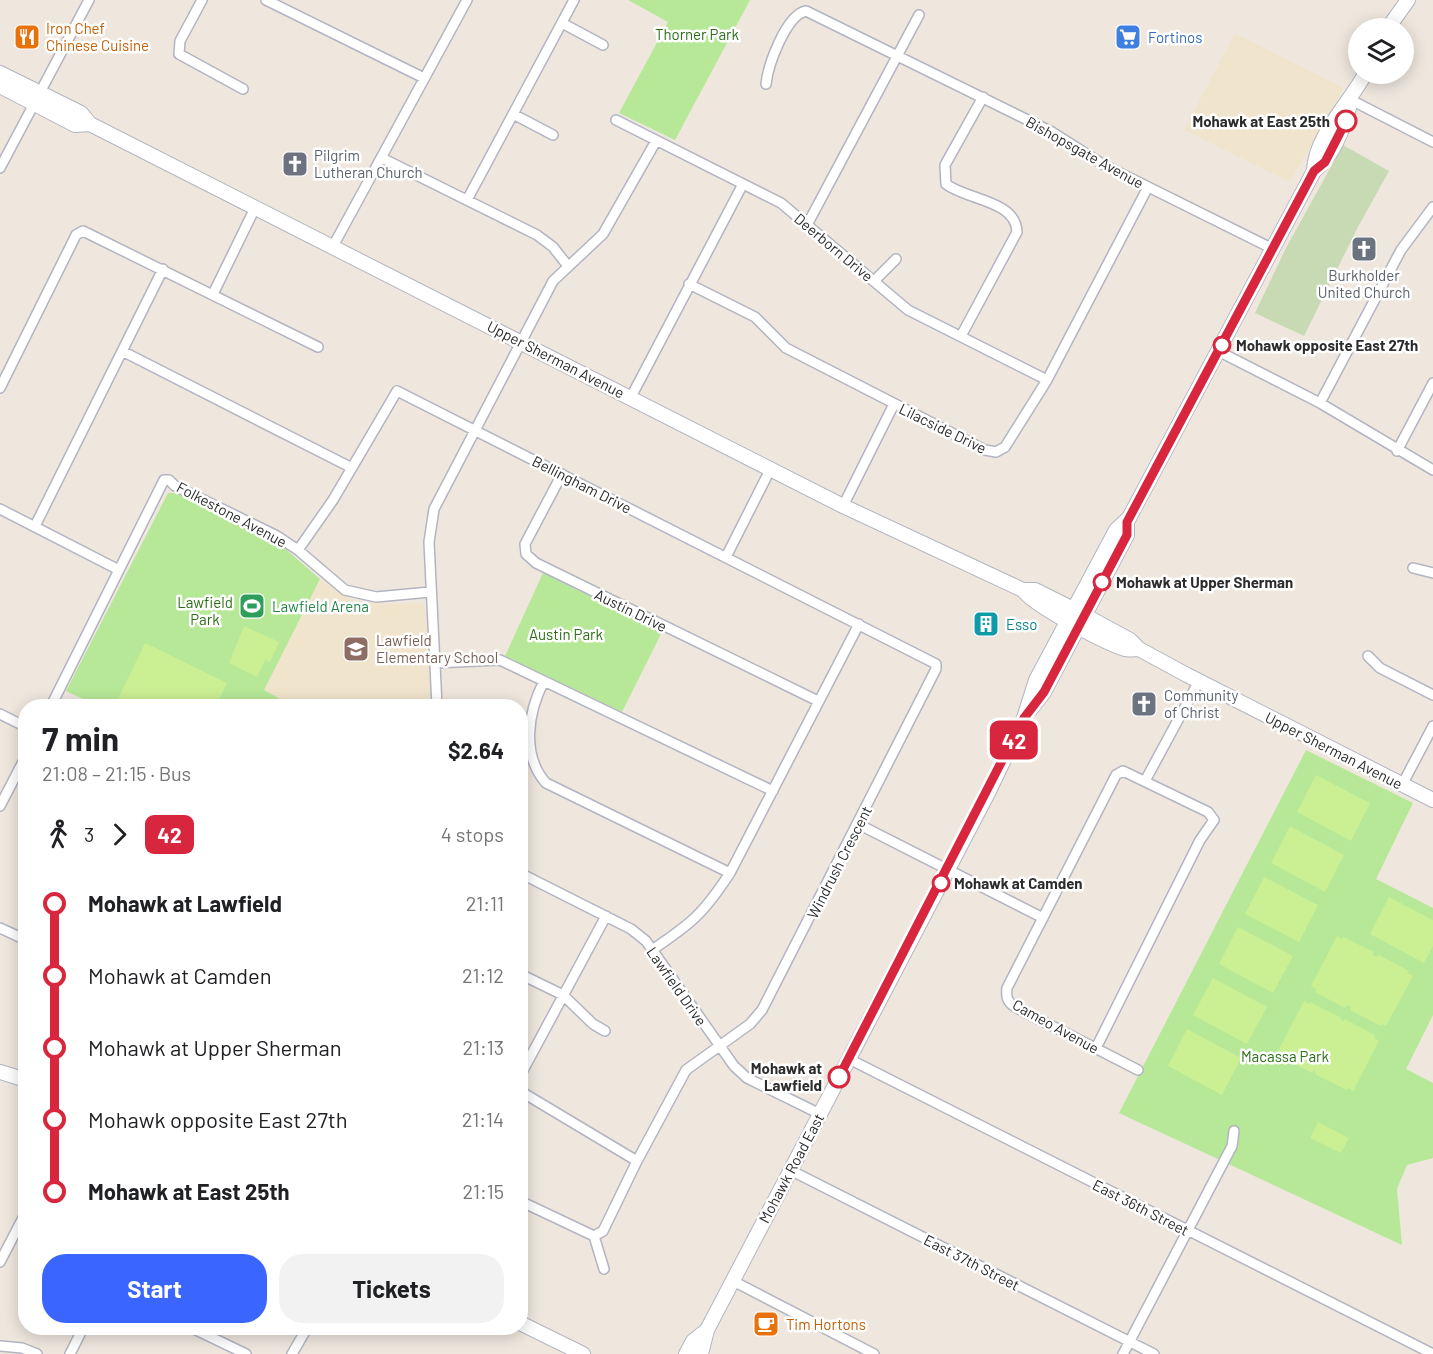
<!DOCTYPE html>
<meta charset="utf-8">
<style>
body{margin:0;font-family:Barlow,sans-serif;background:#f2f2f2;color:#202124;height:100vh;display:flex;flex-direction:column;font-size:22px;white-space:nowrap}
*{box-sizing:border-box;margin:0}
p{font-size:20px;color:#757577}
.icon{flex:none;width:33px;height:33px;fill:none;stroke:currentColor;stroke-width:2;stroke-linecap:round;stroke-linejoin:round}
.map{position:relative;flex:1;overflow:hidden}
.side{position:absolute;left:18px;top:699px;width:510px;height:636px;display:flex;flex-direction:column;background:#fff;border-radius:24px;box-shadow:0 3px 15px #0003}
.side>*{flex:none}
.badge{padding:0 12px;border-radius:9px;font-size:21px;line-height:39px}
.fabs{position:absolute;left:1348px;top:18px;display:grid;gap:12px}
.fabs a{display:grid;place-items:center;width:66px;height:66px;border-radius:50%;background:#fff;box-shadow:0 3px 15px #0003;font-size:30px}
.map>.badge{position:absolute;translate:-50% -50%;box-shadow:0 0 0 3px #fff}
.legs{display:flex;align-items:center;gap:9px;height:66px;padding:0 24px;font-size:20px}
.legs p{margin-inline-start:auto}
.summary{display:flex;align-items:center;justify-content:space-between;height:102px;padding:0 24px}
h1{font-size:33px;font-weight:700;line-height:45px}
.cta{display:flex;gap:12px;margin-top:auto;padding:12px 24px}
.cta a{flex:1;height:69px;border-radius:24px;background:#3b65ff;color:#fff;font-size:24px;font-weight:700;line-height:69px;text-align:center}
.cta a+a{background:#f2f2f2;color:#202124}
ul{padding:0 24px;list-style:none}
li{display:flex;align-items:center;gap:21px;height:72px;font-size:22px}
li i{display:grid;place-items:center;width:9px;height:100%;margin:0 8px;background:currentColor}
li i::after{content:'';width:15px;height:15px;margin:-8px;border:4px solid;border-radius:50%;background:#fff}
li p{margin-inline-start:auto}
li:first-child i{background:linear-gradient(#0000 50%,currentColor 0)}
li:last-child i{background:linear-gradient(currentColor 50%,#0000 0)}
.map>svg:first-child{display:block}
.education{fill:#f1e4cd}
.green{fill:#b6e898}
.cemetery{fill:#c8dab4}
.pitch{fill:#cbef93}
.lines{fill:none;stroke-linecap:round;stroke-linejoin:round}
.street-casing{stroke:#b2b5c1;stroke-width:12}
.secondary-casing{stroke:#b2b5c1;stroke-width:16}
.street{stroke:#fff;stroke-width:9}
.secondary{stroke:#fff;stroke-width:14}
.line-1-casing{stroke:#fff;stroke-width:14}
.line-1{stroke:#d7263d;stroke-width:9}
.stop-1-dot{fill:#fff;stroke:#d7263d;stroke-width:3}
.labels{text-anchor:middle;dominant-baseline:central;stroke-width:5;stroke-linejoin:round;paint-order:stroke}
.food-label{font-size:15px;fill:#c56008;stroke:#fff;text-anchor:start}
.park-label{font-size:15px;fill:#2c6f17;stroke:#fff}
.shop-label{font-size:15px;fill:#366cbe;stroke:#fff;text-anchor:start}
.stop-label{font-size:15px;font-weight:bold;fill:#2c2c2c;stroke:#fff;text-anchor:start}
.street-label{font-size:15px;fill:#2c2c2c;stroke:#fff}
.worship-label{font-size:15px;fill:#5b616d;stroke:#fff;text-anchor:start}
.leisure-label{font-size:15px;fill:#27864d;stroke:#fff;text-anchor:start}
.culture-label{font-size:15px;fill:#0d838f;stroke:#fff;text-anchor:start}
.education-label{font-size:15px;fill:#785e54;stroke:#fff;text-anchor:start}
</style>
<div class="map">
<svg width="1433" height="1354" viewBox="0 0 1433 1354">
<rect width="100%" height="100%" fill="#efe7de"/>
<path class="education" d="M1235 33 1344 88 1290 182 1184 130Z
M320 579 353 600 379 604 422 603 425 608 431 706H279L282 700 263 691Z"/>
<path class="green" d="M628 0H750L675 140 619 113 668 22Z
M168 493H176L282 546 320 579 264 690 282 700 279 706H98L66 691Z
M543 573 662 632 622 712 505 656Z
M1306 750 1413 803 1376 879 1433 908V1015L1406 1069 1433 1083V1158L1407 1165 1397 1189 1402 1245 1119 1113Z"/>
<path class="cemetery" d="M1343 145 1389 171 1358 227 1304 336 1255 313 1286 248Z"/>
<path class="pitch" d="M244 626 279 642 270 662 265 660 257 677 229 663Z
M145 643 227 683 216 706H134L118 699Z
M1316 775 1370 803 1351 841 1297 812Z
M1290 826 1344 855 1325 892 1271 863Z
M1264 877 1318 905 1299 942 1245 914Z
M1389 897 1433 920V946L1424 963 1370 934Z
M1238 927 1293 956 1273 993 1219 964Z
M1337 936 1342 939 1343 937 1374 952 1373 955 1377 957 1379 955 1409 971 1408 973 1413 976 1386 1026 1382 1024 1381 1026 1350 1010 1351 1007 1347 1005 1345 1008 1315 992 1316 989 1311 986Z
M1213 978 1267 1007 1247 1044 1193 1015Z
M1304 1001 1309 1004 1310 1002 1340 1017 1343 1022 1345 1019 1375 1035 1374 1038 1379 1041 1353 1091 1348 1088 1347 1090 1316 1075 1314 1070 1312 1073 1281 1057 1283 1054 1278 1051Z
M1187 1029 1241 1058 1222 1095 1168 1066Z
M1318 1122 1349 1138 1341 1153 1310 1138Z"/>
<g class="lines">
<g class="street-casing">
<path id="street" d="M202 0 180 41 179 54 243 89
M266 0 424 78
M562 23 603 45
M766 84C768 65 786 15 806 11L1052 132 1104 165 1273 249
M1351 100 1433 142
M513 114 553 135
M616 120 781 203 908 310 1047 380
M382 158 537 235 553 247 568 266
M0 168 89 0
M467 200 574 0
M807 225 919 15
M332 248 467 0
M874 281 896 259
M689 284 755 317 786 348 985 450 996 452 1005 447 1047 380 1148 187
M213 294 255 208
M961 336 1017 232C1016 200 966 200 946 184L945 165 983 97
M122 351 352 468
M1218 351 1320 403 1433 470
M0 388 76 235 83 231 318 347
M631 397 743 184
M1320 403 1401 250 1433 207
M1397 451 1433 383
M562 474 525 544 526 554 536 563 818 701
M843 506 894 404
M0 509 119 570
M35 526 163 269
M298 550 333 500 397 391 936 664V669L762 1010 750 1024 686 1070 637 1161 603 1231 594 1236
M726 557 771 468
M1413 568 1433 573
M1368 656 1380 668 1433 695
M434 663 500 660 773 791
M544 681C528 712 521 755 546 783L730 873
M51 706 164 480H169L175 486 277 536 298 550 345 590 376 597 430 592
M437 706 429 542 434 509 553 281 603 234 656 141
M0 714 26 727
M1145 781 1199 681
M1402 785 1433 726
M0 806 26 756
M858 824 1043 918
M520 873 631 929 646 941 734 1066 747 1078 820 1114
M0 928 26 940
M652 950C692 923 703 914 730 873L859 624
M520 974 563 995 593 1024 605 1031
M1096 1048 1200 840 1214 820 1208 812 1123 771 1116 775 1007 988C1006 997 1007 1002 1015 1007L1138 1070
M849 1059 1433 1354
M520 1076 606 916
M520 1091 637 1161
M790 1170 1154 1354
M520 1201 594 1236 604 1269
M0 1262 26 1212
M733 1281 874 1354
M192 1328 246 1354
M0 1346 22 1348 37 1354
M70 1354 83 1328
M292 1354 307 1328
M1123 1354 1232 1146 1234 1131"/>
</g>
<g class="secondary-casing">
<path id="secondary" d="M1388 28 1408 0
M0 73 81 113 90 124 843 506 1023 590H1035L1073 609 1130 640 1139 649 1187 675 1433 800
M0 86 75 125 90 124
M1314 171C1315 136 1349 104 1365 74
M1023 590C1033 605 1105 643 1125 649 1129 650 1134 649 1139 649
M1031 709 1044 692 1127 535V522
M0 1072 26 1080
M520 1323 583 1354
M686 1354 693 1341 707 1330
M701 1354 707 1330 988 793 1024 718 1036 680 1116 530 1129 518 1314 171C1335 155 1345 125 1351 100"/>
</g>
<use href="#street" class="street"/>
<use href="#secondary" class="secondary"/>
</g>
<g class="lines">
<g class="line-1-casing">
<path id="line-1" d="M839 1077 1024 718 1044 692 1127 535V522L1314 171 1325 162 1346 121"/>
</g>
<use href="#line-1" class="line-1"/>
</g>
<defs>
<g id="restaurant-square" transform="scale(1.35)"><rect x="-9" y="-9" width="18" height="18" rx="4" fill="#e8710a" stroke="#fff"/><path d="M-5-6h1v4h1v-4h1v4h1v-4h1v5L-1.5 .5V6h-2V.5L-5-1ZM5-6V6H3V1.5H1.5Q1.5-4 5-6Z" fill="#fff"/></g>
<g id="supermarket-square" transform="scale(1.35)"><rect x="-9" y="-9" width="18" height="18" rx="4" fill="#3f7fe0" stroke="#fff"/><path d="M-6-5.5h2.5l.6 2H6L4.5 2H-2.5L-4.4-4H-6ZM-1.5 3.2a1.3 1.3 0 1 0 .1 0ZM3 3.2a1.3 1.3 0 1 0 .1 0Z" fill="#fff"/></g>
<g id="church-square" transform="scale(1.35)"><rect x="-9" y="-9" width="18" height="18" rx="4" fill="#6b7280" stroke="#fff"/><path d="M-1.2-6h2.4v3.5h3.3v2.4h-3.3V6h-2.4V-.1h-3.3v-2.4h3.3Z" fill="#fff"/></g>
<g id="stadium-square" transform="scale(1.35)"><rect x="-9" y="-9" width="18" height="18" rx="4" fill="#2e9e5b" stroke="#fff"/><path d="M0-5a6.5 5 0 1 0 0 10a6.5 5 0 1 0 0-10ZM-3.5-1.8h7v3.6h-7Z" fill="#fff"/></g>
<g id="building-square" transform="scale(1.35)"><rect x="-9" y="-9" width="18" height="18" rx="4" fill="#0f9aa8" stroke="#fff"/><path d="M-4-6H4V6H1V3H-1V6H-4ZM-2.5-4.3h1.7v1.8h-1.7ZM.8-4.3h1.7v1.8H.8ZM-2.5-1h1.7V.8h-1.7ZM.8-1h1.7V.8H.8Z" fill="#fff"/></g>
<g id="school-square" transform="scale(1.35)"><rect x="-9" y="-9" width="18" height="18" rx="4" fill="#8d6e63" stroke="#fff"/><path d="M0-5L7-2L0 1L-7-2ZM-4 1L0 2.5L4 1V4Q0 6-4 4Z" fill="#fff"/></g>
<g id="cafe-square" transform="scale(1.35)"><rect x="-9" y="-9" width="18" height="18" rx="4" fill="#e8710a" stroke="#fff"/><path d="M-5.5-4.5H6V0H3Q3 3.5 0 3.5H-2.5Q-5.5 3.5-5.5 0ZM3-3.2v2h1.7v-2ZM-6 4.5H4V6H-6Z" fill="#fff"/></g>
</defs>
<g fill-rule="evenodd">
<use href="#restaurant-square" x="27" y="37"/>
<use href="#supermarket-square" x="1128" y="37"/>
<use href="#church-square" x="295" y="164"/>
<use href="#church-square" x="1364" y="249"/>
<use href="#stadium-square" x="252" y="606"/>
<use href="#building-square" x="986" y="624"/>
<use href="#school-square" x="356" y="649"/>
<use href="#church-square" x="1144" y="704"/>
<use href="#cafe-square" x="766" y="1324"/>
</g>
<g class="stop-1-dot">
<circle cx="1346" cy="121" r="10"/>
<circle cx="1222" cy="345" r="8"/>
<circle cx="1102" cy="582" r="8"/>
<circle cx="941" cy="883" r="8"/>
<circle cx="839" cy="1077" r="10"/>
</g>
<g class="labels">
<g class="food-label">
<text x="46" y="28">Iron Chef<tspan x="46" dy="17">Chinese Cuisine</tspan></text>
<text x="786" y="1324">Tim Hortons</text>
</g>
<g class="park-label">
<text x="697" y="34">Thorner Park</text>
<text x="205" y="602">Lawfield<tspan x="205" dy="17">Park</tspan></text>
<text x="566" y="634">Austin Park</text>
<text x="1285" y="1056">Macassa Park</text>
</g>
<g class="shop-label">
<text x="1148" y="37">Fortinos</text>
</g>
<g class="stop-label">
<text x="1330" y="121" text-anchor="end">Mohawk at East 25th</text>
<text x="1236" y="345">Mohawk opposite East 27th</text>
<text x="1116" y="582">Mohawk at Upper Sherman</text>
<text x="954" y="883">Mohawk at Camden</text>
<text x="822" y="1068" text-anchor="end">Mohawk at<tspan x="822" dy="17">Lawfield</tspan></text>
</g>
<g class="street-label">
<text transform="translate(1085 152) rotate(29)">Bishopsgate Avenue</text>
<text transform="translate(834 247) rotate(40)">Deerborn Drive</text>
<text transform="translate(556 359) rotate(27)">Upper Sherman Avenue</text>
<text transform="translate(943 428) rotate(26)">Lilacside Drive</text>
<text transform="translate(582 484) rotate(27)">Bellingham Drive</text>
<text transform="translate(232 514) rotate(28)">Folkestone Avenue</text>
<text transform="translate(631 610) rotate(26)">Austin Drive</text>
<text transform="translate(1334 750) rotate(27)">Upper Sherman Avenue</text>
<text transform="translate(839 862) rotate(-63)">Windrush Crescent</text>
<text transform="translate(677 986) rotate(55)">Lawfield Drive</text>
<text transform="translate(1056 1026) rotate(29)">Cameo Avenue</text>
<text transform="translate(791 1168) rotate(-62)">Mohawk Road East</text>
<text transform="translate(1141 1207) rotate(27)">East 36th Street</text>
<text transform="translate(972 1262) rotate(27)">East 37th Street</text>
</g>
<g class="worship-label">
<text x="314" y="155">Pilgrim<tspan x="314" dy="17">Lutheran Church</tspan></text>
<text x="1364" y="275" text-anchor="middle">Burkholder<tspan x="1364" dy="17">United Church</tspan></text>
<text x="1164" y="695">Community<tspan x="1164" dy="17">of Christ</tspan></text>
</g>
<g class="leisure-label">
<text x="272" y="606">Lawfield Arena</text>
</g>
<g class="culture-label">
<text x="1006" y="624">Esso</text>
</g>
<g class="education-label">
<text x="376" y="640">Lawfield<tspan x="376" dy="17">Elementary School</tspan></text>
</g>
</g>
</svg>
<div class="fabs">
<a><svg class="icon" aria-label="layers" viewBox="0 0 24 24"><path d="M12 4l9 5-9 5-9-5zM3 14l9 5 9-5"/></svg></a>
</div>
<b class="badge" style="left:1014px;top:740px;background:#d7263d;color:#fff">42</b>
<section class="side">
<div class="summary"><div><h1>7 min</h1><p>21:08 – 21:15 · Bus</p></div><b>$2.64</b></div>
<div class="legs"><svg class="icon" aria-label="walk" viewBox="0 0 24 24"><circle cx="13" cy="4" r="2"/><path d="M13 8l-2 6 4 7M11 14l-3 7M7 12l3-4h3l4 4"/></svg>3<svg class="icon" aria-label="forward" viewBox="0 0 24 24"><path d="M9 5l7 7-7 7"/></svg><b class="badge" style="background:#d7263d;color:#fff">42</b><p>4 stops</p></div>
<ul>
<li><i style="color:#d7263d"></i><b>Mohawk at Lawfield</b><p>21:11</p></li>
<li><i style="color:#d7263d"></i><span>Mohawk at Camden</span><p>21:12</p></li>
<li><i style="color:#d7263d"></i><span>Mohawk at Upper Sherman</span><p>21:13</p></li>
<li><i style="color:#d7263d"></i><span>Mohawk opposite East 27th</span><p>21:14</p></li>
<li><i style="color:#d7263d"></i><b>Mohawk at East 25th</b><p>21:15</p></li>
</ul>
<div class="cta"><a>Start</a><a>Tickets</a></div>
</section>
</div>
